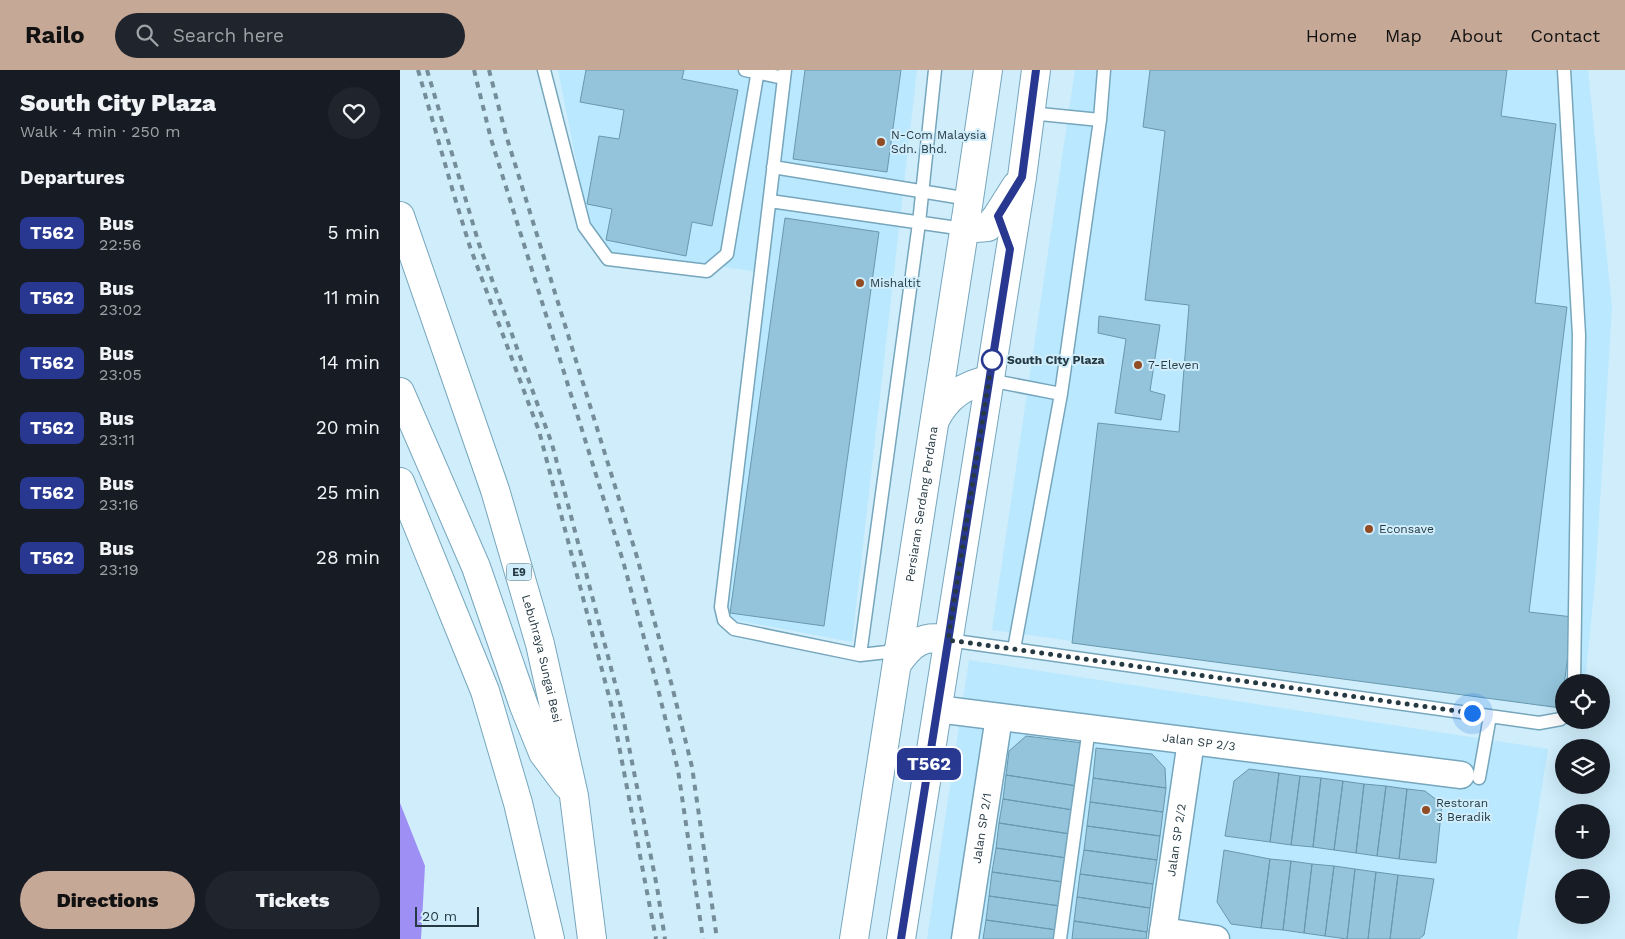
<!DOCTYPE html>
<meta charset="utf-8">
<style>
body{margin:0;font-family:"Work Sans",sans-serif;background:#20242c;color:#f1f3f6;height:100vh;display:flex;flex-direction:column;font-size:19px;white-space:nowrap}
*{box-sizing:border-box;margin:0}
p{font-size:16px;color:#9ea1a6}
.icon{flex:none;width:28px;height:28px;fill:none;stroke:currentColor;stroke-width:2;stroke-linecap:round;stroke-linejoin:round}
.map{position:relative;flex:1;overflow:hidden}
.details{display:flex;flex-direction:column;background:#171b24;width:400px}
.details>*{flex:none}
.badge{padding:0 10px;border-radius:8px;font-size:18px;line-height:32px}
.fabs{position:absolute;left:1155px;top:604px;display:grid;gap:10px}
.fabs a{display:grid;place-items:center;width:55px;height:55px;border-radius:50%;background:#171b24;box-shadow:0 5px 20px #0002;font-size:25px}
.scale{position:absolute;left:15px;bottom:12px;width:64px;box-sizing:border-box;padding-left:5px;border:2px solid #263a44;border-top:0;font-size:14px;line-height:18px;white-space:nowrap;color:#263a44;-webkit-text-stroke:4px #cfedfb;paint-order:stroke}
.you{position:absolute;width:25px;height:25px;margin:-12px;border:4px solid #fff;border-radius:50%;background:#1a73e8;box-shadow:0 0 0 8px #1a73e833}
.map>.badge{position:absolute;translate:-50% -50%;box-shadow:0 0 0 2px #fff}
h2{padding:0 20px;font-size:19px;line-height:45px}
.round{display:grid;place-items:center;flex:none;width:52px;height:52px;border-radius:26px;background:#20242c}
.head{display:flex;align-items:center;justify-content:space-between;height:85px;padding:0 20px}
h1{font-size:24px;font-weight:800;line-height:38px}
.button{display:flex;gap:10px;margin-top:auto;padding:10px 20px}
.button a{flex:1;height:58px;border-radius:30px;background:#c6a897;color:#111;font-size:20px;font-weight:800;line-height:58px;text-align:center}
.button a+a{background:#20242c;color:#f1f3f6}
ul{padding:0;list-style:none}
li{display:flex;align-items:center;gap:15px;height:65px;padding:0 20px}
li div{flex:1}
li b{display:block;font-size:19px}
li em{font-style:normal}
li .badge{min-width:55px;font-weight:700;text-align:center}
header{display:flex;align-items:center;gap:30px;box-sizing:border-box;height:70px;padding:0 25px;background:#c6a897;color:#111}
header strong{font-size:24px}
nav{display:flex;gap:28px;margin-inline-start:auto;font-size:18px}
.search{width:350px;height:45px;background:#20242c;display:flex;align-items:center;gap:12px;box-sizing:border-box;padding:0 18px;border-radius:28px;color:#9ea1a6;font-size:19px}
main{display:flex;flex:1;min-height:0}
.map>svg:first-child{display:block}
.built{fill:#bae8fe}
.water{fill:#9e8ff4}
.building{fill:#93c4db;stroke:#6898ae}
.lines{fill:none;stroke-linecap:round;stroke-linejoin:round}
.service-casing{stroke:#76a6bc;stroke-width:15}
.minor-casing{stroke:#76a6bc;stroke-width:29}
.secondary-casing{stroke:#76a6bc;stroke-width:30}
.motorway-casing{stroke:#76a6bc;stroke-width:30}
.service{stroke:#fff;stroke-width:12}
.minor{stroke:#fff;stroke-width:26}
.secondary{stroke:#fff;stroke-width:28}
.motorway{stroke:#fff;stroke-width:28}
.rail{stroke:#758d99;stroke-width:4;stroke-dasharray:6 6;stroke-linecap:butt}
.line-casing{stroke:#fff;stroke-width:11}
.line{stroke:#283890;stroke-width:8}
.walk{stroke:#263a44;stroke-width:5;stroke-dasharray:0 9}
.poi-dot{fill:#924c23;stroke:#cfedfb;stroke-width:2}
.stop-dot{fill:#fff;stroke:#283890;stroke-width:2.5}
.labels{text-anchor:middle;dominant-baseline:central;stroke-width:4;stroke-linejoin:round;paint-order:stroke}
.shield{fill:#cfedfb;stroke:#59707b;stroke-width:1}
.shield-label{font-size:11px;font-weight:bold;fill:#263a44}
.poi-label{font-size:12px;fill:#263a44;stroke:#cfedfb;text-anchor:start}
.stop-label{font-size:12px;font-weight:bold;fill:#263a44;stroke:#cfedfb;text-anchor:start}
.street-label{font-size:12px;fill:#263a44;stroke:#cfedfb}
</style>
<header>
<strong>Railo</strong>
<div class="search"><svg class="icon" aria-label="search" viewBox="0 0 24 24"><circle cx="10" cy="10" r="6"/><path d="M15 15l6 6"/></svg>Search here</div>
<nav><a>Home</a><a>Map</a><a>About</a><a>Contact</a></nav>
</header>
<main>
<section class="details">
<div class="head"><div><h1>South City Plaza</h1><p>Walk · 4 min · 250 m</p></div><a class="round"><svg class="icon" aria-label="heart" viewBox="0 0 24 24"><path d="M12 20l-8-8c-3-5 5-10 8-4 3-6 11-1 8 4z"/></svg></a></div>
<h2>Departures</h2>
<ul>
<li><span class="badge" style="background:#283890;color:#fff">T562</span><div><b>Bus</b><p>22:56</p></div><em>5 min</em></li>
<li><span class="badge" style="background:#283890;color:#fff">T562</span><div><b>Bus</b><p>23:02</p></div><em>11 min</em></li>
<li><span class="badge" style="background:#283890;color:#fff">T562</span><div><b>Bus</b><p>23:05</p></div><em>14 min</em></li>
<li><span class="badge" style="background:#283890;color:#fff">T562</span><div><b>Bus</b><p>23:11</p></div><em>20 min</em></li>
<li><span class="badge" style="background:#283890;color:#fff">T562</span><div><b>Bus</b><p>23:16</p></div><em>25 min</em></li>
<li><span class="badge" style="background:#283890;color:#fff">T562</span><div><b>Bus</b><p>23:19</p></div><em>28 min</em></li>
</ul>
<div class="button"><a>Directions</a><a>Tickets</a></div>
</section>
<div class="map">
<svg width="1225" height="869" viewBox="0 0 1225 869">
<rect width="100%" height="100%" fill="#cfedfb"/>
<path class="built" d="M158 0H517L452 572 330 549 326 537 367 203 210 182 189 156Z
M675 0H1188L1212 237 1195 512 1185 612H1164V639L592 560Z
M569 590 1148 679 1117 869H527Z"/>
<path class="water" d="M0 733 25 796 21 869H0Z"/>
<path class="building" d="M186 0H284L282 9 338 20 312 156 292 152 286 186 206 170 212 139 187 134 199 66 219 69 224 40 180 32Z
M405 0H501L487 102 393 89Z
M750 0H1107L1101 46 1156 54 1135 233 1167 237 1129 542 1173 547 1161 638 672 573 698 353 779 362 789 235 745 230 765 61 743 57Z
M385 148 479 162 424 556 330 543Z
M699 246 760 255 750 321 765 325 761 350 715 343 726 269 698 263Z
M626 666 683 673 677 716 606 705 609 681Z
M696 678 752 684 765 698 766 718 693 708Z
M849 699 879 703 870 772 825 766 834 711Z
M879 703 900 706 891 775 870 772Z
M606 705 677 716 673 740 603 729Z
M900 706 921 708 913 777 891 775Z
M693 708 766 718 763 742 690 732Z
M921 708 943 711 934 780 913 777Z
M943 711 964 714 956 783 934 780Z
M964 714 986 716 977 786 956 783Z
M986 716 1007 719 999 789 977 786Z
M1007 719 1025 721 1042 734 1036 793 999 789Z
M603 729 673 740 670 764 599 753Z
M690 732 763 742 760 766 687 756Z
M599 753 670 764 667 788 596 778Z
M687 756 760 766 757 790 684 780Z
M596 778 667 788 663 812 592 802Z
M684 780 757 790 753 814 680 804Z
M824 780 870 789 861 858 831 854 817 832Z
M870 789 891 791 883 860 861 858Z
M891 791 912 794 904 863 883 860Z
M912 794 934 796 925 866 904 863Z
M934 796 955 799 947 869 925 866Z
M955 799 976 802 968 869H947Z
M592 802 663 812 660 836 589 826Z
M976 802 998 805 990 869H968Z
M680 804 753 814 750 838 677 827Z
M998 805 1034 809 1024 865 1019 869H990Z
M589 826 660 836 657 860 586 850Z
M677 827 750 838 747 862 674 851Z
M586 850 657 860 655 869H583Z
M674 851 747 862 746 869H672Z"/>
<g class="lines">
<g class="service-casing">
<path id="service" d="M144 0 184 156 208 189 307 201 327 184 358 0
M345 0 384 8
M385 0 321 537 324 550 334 559 460 585 487 582 495 575 497 571
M1164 0 1179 265 1174 612
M630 43 700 50
M373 97 569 129
M370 131 564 159
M589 310 661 324
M548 570 1139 653 1161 649 1164 644
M614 579 661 324 700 50 704 0
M460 585 519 153 535 0
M1079 708 1090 646
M660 869 689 658"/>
</g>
<g class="minor-casing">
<g id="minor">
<path id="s1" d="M537 639 1061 705"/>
<path d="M763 861 816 869"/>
<path id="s2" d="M565 869 599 647"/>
<path id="s3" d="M762 869 791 671"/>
</g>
</g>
<g class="secondary-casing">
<g id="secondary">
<path d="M564 159 588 157 597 146 616 116"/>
<path d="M535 350C547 327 563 315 589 310"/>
<path d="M497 594C511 574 522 564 548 570"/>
<path id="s4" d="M454 869 569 129 588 0"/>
<path d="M501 869 622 107 636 0"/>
</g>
</g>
<g class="motorway-casing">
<g id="motorway">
<path id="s5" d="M0 146 95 420 140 574 174 726 192 869"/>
<path d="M0 322 76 497 124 636 143 683 167 715"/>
<path d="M0 412 85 621 118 733 150 869"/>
</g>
</g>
<use href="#service" class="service"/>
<use href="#minor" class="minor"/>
<use href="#secondary" class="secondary"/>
<use href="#motorway" class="motorway"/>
<path class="rail" d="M18 0 54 125 70 177 139 361 211 634 256 869
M27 0 79 174 152 374 220 632 257 817 265 869
M74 0 91 69 223 491 258 619 278 700 303 869
M89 0 106 65 237 487 272 616 292 697 317 869"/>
</g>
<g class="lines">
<g class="line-casing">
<path id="line" d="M501 869 610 179 598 146 622 107 636 0"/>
</g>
<use href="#line" class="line"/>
<path class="walk" d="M592 290 548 570 1072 643"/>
</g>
<g class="poi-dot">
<circle cx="481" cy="72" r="5"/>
<circle cx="460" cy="213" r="5"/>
<circle cx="738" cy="295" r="5"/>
<circle cx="969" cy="459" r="5"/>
<circle cx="1026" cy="740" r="5"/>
</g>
<circle class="stop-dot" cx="592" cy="290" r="10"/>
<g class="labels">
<rect class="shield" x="106.5" y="493.5" width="25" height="17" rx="4"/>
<g class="shield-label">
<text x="119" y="502">E9</text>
</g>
<g class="poi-label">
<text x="491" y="65">N-Com Malaysia<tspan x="491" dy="14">Sdn. Bhd.</tspan></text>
<text x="470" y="213">Mishaltit</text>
<text x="748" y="295">7-Eleven</text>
<text x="979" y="459">Econsave</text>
<text x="1036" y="733">Restoran<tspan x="1036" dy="14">3 Beradik</tspan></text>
</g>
<g class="stop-label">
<text x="607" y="290">South City Plaza</text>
</g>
<g class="street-label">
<text stroke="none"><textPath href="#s4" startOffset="440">Persiaran Serdang Perdana</textPath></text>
<text stroke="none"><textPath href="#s5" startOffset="465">Lebuhraya Sungai Besi</textPath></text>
<text stroke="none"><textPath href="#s1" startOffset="264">Jalan SP 2/3</textPath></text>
<text stroke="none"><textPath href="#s2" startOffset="112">Jalan SP 2/1</textPath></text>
<text stroke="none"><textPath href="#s3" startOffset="100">Jalan SP 2/2</textPath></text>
</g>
</g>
</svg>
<div class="fabs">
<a><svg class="icon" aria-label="locate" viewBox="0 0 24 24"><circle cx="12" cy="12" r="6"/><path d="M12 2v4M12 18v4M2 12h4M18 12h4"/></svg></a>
<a><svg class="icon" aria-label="layers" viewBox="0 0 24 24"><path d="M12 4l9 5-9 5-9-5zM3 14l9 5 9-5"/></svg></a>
<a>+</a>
<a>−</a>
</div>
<div class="scale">20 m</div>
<div class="you" style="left:1072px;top:643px"></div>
<b class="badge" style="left:529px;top:694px;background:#283890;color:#fff">T562</b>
</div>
</main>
